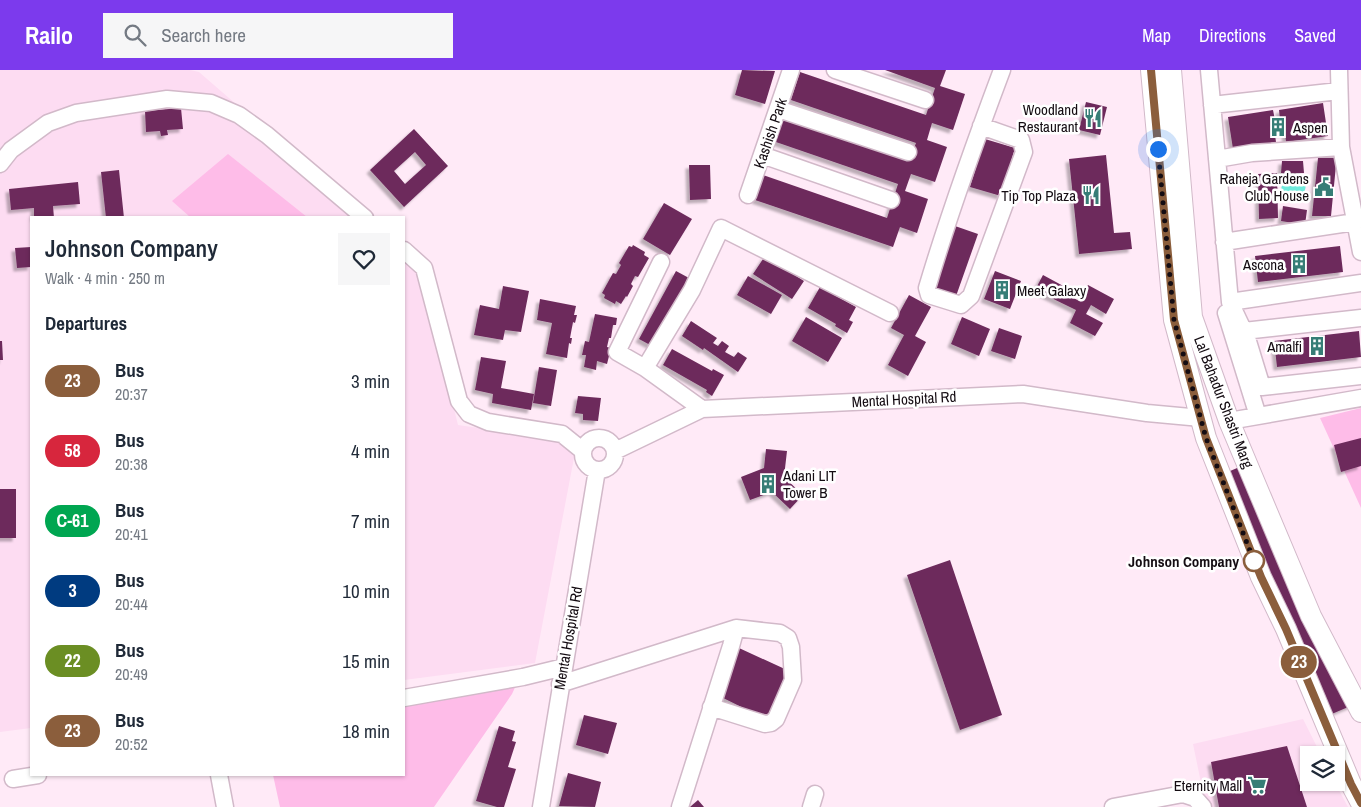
<!DOCTYPE html>
<meta charset="utf-8">
<style>
body{margin:0;font-family:"Archivo Narrow",sans-serif;background:#f6f6f7;color:#1f2937;height:100vh;display:flex;flex-direction:column;font-size:19px;white-space:nowrap}
*{box-sizing:border-box;margin:0}
p{font-size:16px;color:#747a83}
.icon{flex:none;width:28px;height:28px;fill:none;stroke:currentColor;stroke-width:2;stroke-linecap:round;stroke-linejoin:round}
.map{position:relative;flex:1;overflow:hidden}
.sheet{position:absolute;left:30px;top:146px;width:375px;height:560px;display:flex;flex-direction:column;background:#fff;border-radius:0px;box-shadow:0 1px 4px #0004}
.sheet>*{flex:none}
.badge{padding:0 10px;border-radius:16px;font-size:18px;line-height:32px}
.buttons{position:absolute;left:1300px;top:676px;display:grid;gap:10px}
.buttons a{display:grid;place-items:center;width:45px;height:45px;border-radius:0px;background:#fff;box-shadow:0 1px 4px #0004;font-size:25px}
.you{position:absolute;width:25px;height:25px;margin:-12px;border:4px solid #fff;border-radius:50%;background:#1a73e8;box-shadow:0 0 0 8px #1a73e833}
.map>.badge{position:absolute;translate:-50% -50%;box-shadow:0 0 0 2px #fff}
h2{padding:0 15px;font-size:19px;line-height:45px}
.round{display:grid;place-items:center;flex:none;width:52px;height:52px;border-radius:0px;background:#f6f6f7}
.head{display:flex;align-items:center;justify-content:space-between;height:85px;padding:0 15px}
h1{font-size:24px;font-weight:600;line-height:38px}
ul{padding:0;list-style:none}
li{display:flex;align-items:center;gap:15px;height:70px;padding:0 15px}
li div{flex:1}
li b{display:block;font-size:19px}
li em{font-style:normal}
li .badge{min-width:55px;font-weight:700;text-align:center}
header{display:flex;align-items:center;gap:30px;box-sizing:border-box;height:70px;padding:0 25px;background:#7c3aed;color:#fff}
header strong{font-size:24px}
nav{display:flex;gap:28px;margin-inline-start:auto;font-size:18px}
.search{width:350px;height:45px;background:#f6f6f7;display:flex;align-items:center;gap:12px;box-sizing:border-box;padding:0 18px;border-radius:0px;color:#747a83;font-size:19px}
.map>svg:first-child{display:block}
.built{fill:#fddcf2}
.green{fill:#febce8}
.water{fill:#6eeadc}
.building{fill:#6d2b5c;fill-rule:evenodd;filter:url(#shadow)}
.lines{fill:none;stroke-linecap:round;stroke-linejoin:round}
.minor-casing{stroke:#d2b9c9;stroke-width:19}
.major-casing{stroke:#d2b9c9;stroke-width:22}
.minor{stroke:#fff;stroke-width:16}
.major{stroke:#fff;stroke-width:20}
.line-casing{stroke:#fff;stroke-width:11}
.line{stroke:#8b5e3c;stroke-width:8}
.walk{stroke:#140c12;stroke-width:5;stroke-dasharray:0 9}
.stop-dot{fill:#fff;stroke:#8b5e3c;stroke-width:2.5}
.labels{text-anchor:middle;dominant-baseline:central;stroke-width:5;stroke-linejoin:round;paint-order:stroke}
.poi-label{font-size:15px;fill:#140c12;stroke:#fff;text-anchor:end}
.street-label{font-size:15px;fill:#140c12;stroke:#fff}
.stop-label{font-size:15px;font-weight:bold;fill:#140c12;stroke:#fff;text-anchor:end}
</style>
<header>
<strong>Railo</strong>
<div class="search"><svg class="icon" aria-label="search" viewBox="0 0 24 24"><circle cx="10" cy="10" r="6"/><path d="M15 15l6 6"/></svg>Search here</div>
<nav><a>Map</a><a>Directions</a><a>Saved</a></nav>
</header>
<div class="map">
<svg width="1361" height="737" viewBox="0 0 1361 737">
<defs>
<filter id="shadow"><feDropShadow dx="-3.5" dy="3.5" stdDeviation="1" flood-color="#0004"/></filter>
</defs>
<rect width="100%" height="100%" fill="#ffeaf7"/>
<path class="built" d="M0 0H190L199 2 366 147 31 148V658L0 662Z
M404 181 418 194 458 355 577 372 535 593 404 610Z
M1303 649 1321 685H1309V712L1335 713 1348 737H1206L1193 674Z"/>
<path class="green" d="M228 84 307 147H190L172 131Z
M1361 338V438L1320 348Z
M517 613 512 624 434 737H280L273 705H404V634Z"/>
<path class="water" d="M1295 107 1302 108 1306 114C1304 134 1295 128 1281 131L1280 127 1282 114Z"/>
<path class="building" d="M742 0 775 1 765 34 735 25Z
M885 0H946L940 16 965 24 953 60 932 53 927 70 947 77 935 112 911 104 905 121 928 129 917 163 900 157 893 177 755 130 763 105 887 148 898 114 773 71 781 47 909 91 916 73 791 30 800 2 926 45 935 18Z
M1086 32 1107 37 1100 65 1079 60Z
M1323 33 1328 66 1286 72 1285 63 1275 65 1276 72 1233 79 1228 47 1273 40 1275 50H1280L1279 40Z
M181 38 183 59 167 60 168 65 161 66 160 61 146 62 145 41Z
M414 59 448 96 404 137 370 100ZM415 82 426 95 405 114 394 101Z
M985 69 1015 78 1001 126 970 117Z
M1106 85 1114 163 1130 162 1132 179 1079 184 1069 89Z
M1337 85 1331 146H1312L1318 88Z
M1282 91H1303L1304 103H1281Z
M689 95H710L711 129 690 130Z
M119 100 124 148H106L101 102Z
M1277 103 1278 148 1259 149 1258 104Z
M78 112 80 134 53 136 54 148H34V138L11 140 9 119Z
M664 133 692 149 670 185 643 169Z
M1283 136 1307 140 1305 155 1281 151Z
M955 156 978 164 955 229 932 221Z
M633 175 645 182 644 185 649 188 638 207 635 206 631 214 633 216 627 227 626 226 621 234 616 231 615 234 604 228 605 225 602 223 613 203 616 204 621 195 619 193 629 176 632 177Z
M1340 176 1343 202 1258 212 1255 186Z
M31 177V197L17 198 15 178Z
M765 186 804 211 792 229 753 204Z
M676 201 689 208 652 276 639 269Z
M995 201 1021 211 1010 239 984 229Z
M1043 205 1067 218 1065 223 1079 231 1088 215 1114 229 1106 244 1091 235 1086 244 1103 253 1095 266 1070 253 1076 240 1035 220Z
M748 206 782 225 771 244 737 225Z
M503 216 529 221 521 262 505 260 503 270 474 265 480 235 499 239Z
M820 217 856 237 849 250 853 252 847 263 835 256 836 254 808 238Z
M909 225 931 237 915 266 926 272 908 306 888 295 904 265 891 258Z
M540 229 576 236 574 245H577L575 253 573 252 570 268H572L571 274 569 273 567 288 546 284 552 253 537 250Z
M595 244 617 248 616 255H613L611 268H609L607 277 611 278 607 294 597 291 596 300 584 297 586 285H582L585 271 589 272Z
M806 247 842 268 828 292 792 271Z
M962 247 990 259 979 286 951 274Z
M691 251 717 268 713 273 718 276 722 271 729 276 725 282 734 287 738 282 747 288 738 302 704 278 703 280 682 266Z
M999 258 1022 266 1015 289 991 281Z
M1359 261 1361 287 1277 297 1274 271Z
M0 271H2L3 290H0Z
M672 279 712 301 713 299 724 305 712 326 706 322 707 320 663 295Z
M481 287 506 291 501 318 534 324 531 340 492 333 493 324 475 320Z
M539 297 557 300 551 336 533 333Z
M578 326 601 328 598 351 583 350V344L575 343Z
M1361 368V396L1341 402 1334 375Z
M766 379 787 381 784 407 803 425 790 439 772 422 750 430 741 407 764 398Z
M1249 393 1353 635 1327 646 1223 404Z
M0 419H16V468H0Z
M950 490 1002 645 960 660 907 505Z
M739 578 787 600 768 650 719 626Z
M584 645 617 653 608 684 576 675Z
M499 656 515 661 512 671 516 672 508 697 516 699 504 737H497L476 731Z
M1287 676 1307 737H1219L1211 692Z
M568 703 601 712 595 737 559 736Z
M698 730 704 737H690Z"/>
<g class="lines">
<g class="minor-casing">
<path id="minor" d="M835 0 925 30
M1209 0 1230 232 1247 268 1262 317 1361 306
M1339 0 1341 77 1361 182
M1212 35 1339 21
M778 39 908 82
M981 56 1021 70 1024 82 971 226 961 235 929 225 927 218C949 144 975 72 1002 0
M762 85 891 130
M1217 89 1252 83 1341 77
M0 94 11 80 48 53 76 43 167 29 211 33 239 45 267 65 365 148
M748 125 791 0
M1224 172 1355 152
M404 180 424 198 459 331 469 344 488 352 562 364 583 381
M1230 232 1361 213
M1226 243 1258 346
M1244 261 1361 248
M645 298 617 282 661 192
M702 339 645 298 692 220 721 158 890 243
M1229 351 1361 328
M583 384a16 16 0 1 1 32 0a16 16 0 1 1-32 0Z
M615 381 702 339 1023 324 1147 343 1201 348
M560 614 736 558 731 576 680 737
M404 628 523 607 564 597
M711 637 765 654 771 653 776 649 793 610 791 577 788 568 780 563 736 558
M219 705 225 737
M13 709 38 705
M541 737 597 400
M811 737 815 724
M1113 737 1183 724 1195 728 1203 737"/>
</g>
<g class="major-casing">
<path id="major" d="M1151 0 1174 250 1206 368 1261 507 1286 559 1351 714 1361 733
M1171 0 1192 247 1229 351 1311 546 1361 642"/>
</g>
<use href="#minor" class="minor"/>
<use href="#major" class="major"/>
</g>
<g class="lines">
<g class="line-casing">
<path id="line" d="M1151 0 1174 250 1206 368 1261 507 1286 559 1351 714 1361 733"/>
</g>
<use href="#line" class="line"/>
<path class="walk" d="M1158 79 1174 250 1206 368 1254 491"/>
</g>
<defs>
<g id="restaurant-bare" transform="scale(1.5)"><path d="M-5-6h1v4h1v-4h1v4h1v-4h1v5L-1.5 .5V6h-2V.5L-5-1ZM5-6V6H3V1.5H1.5Q1.5-4 5-6Z" fill="#367d76" stroke="#fff" stroke-width="2.5" paint-order="stroke"/></g>
<g id="building-bare" transform="scale(1.5)"><path d="M-4-6H4V6H1V3H-1V6H-4ZM-2.5-4.3h1.7v1.8h-1.7ZM.8-4.3h1.7v1.8H.8ZM-2.5-1h1.7V.8h-1.7ZM.8-1h1.7V.8H.8Z" fill="#367d76" stroke="#fff" stroke-width="2.5" paint-order="stroke"/></g>
<g id="civic-bare" transform="scale(1.5)"><path d="M-.6-6.5H3V-4.5H.6V-3L4-1V1h2V6H-6V1h2V-1L-.6-3ZM-1.2 2.5V6h2.4V2.5Z" fill="#367d76" stroke="#fff" stroke-width="2.5" paint-order="stroke"/></g>
<g id="supermarket-bare" transform="scale(1.5)"><path d="M-6-5.5h2.5l.6 2H6L4.5 2H-2.5L-4.4-4H-6ZM-1.5 3.2a1.3 1.3 0 1 0 .1 0ZM3 3.2a1.3 1.3 0 1 0 .1 0Z" fill="#367d76" stroke="#fff" stroke-width="2.5" paint-order="stroke"/></g>
</defs>
<g fill-rule="evenodd">
<use href="#restaurant-bare" x="1093" y="48"/>
<use href="#building-bare" x="1278" y="57"/>
<use href="#civic-bare" x="1324" y="117"/>
<use href="#restaurant-bare" x="1091" y="125"/>
<use href="#building-bare" x="1299" y="194"/>
<use href="#building-bare" x="1002" y="220"/>
<use href="#building-bare" x="1317" y="276"/>
<use href="#building-bare" x="768" y="414"/>
<use href="#supermarket-bare" x="1257" y="715"/>
</g>
<circle class="stop-dot" cx="1254" cy="491" r="10"/>
<g class="labels">
<g class="poi-label">
<text x="1078" y="39">Woodland<tspan x="1078" dy="17">Restaurant</tspan></text>
<text x="1293" y="57" text-anchor="start">Aspen</text>
<text x="1309" y="108">Raheja Gardens<tspan x="1309" dy="17">Club House</tspan></text>
<text x="1076" y="125">Tip Top Plaza</text>
<text x="1284" y="194">Ascona</text>
<text x="1017" y="220" text-anchor="start">Meet Galaxy</text>
<text x="1302" y="276">Amalfi</text>
<text x="783" y="405" text-anchor="start">Adani LIT<tspan x="783" dy="17">Tower B</tspan></text>
<text x="1242" y="715">Eternity Mall</text>
</g>
<g class="street-label">
<text transform="translate(770 63) rotate(-71)">Kashish Park</text>
<text transform="translate(904 329) rotate(-3)">Mental Hospital Rd</text>
<text transform="translate(1224 332) rotate(69)">Lal Bahadur Shastri Marg</text>
<text transform="translate(568 568) rotate(-80)">Mental Hospital Rd</text>
</g>
<g class="stop-label">
<text x="1239" y="491">Johnson Company</text>
</g>
</g>
</svg>
<div class="buttons">
<a><svg class="icon" aria-label="layers" viewBox="0 0 24 24"><path d="M12 4l9 5-9 5-9-5zM3 14l9 5 9-5"/></svg></a>
</div>
<div class="you" style="left:1158px;top:79px"></div>
<b class="badge" style="left:1299px;top:592px;background:#8b5e3c;color:#fff">23</b>
<section class="sheet">
<div class="head"><div><h1>Johnson Company</h1><p>Walk · 4 min · 250 m</p></div><a class="round"><svg class="icon" aria-label="heart" viewBox="0 0 24 24"><path d="M12 20l-8-8c-3-5 5-10 8-4 3-6 11-1 8 4z"/></svg></a></div>
<h2>Departures</h2>
<ul>
<li><span class="badge" style="background:#8b5e3c;color:#fff">23</span><div><b>Bus</b><p>20:37</p></div><em>3 min</em></li>
<li><span class="badge" style="background:#d7263d;color:#fff">58</span><div><b>Bus</b><p>20:38</p></div><em>4 min</em></li>
<li><span class="badge" style="background:#00a651;color:#fff">C-61</span><div><b>Bus</b><p>20:41</p></div><em>7 min</em></li>
<li><span class="badge" style="background:#003b80;color:#fff">3</span><div><b>Bus</b><p>20:44</p></div><em>10 min</em></li>
<li><span class="badge" style="background:#6b8e23;color:#fff">22</span><div><b>Bus</b><p>20:49</p></div><em>15 min</em></li>
<li><span class="badge" style="background:#8b5e3c;color:#fff">23</span><div><b>Bus</b><p>20:52</p></div><em>18 min</em></li>
</ul>
</section>
</div>
